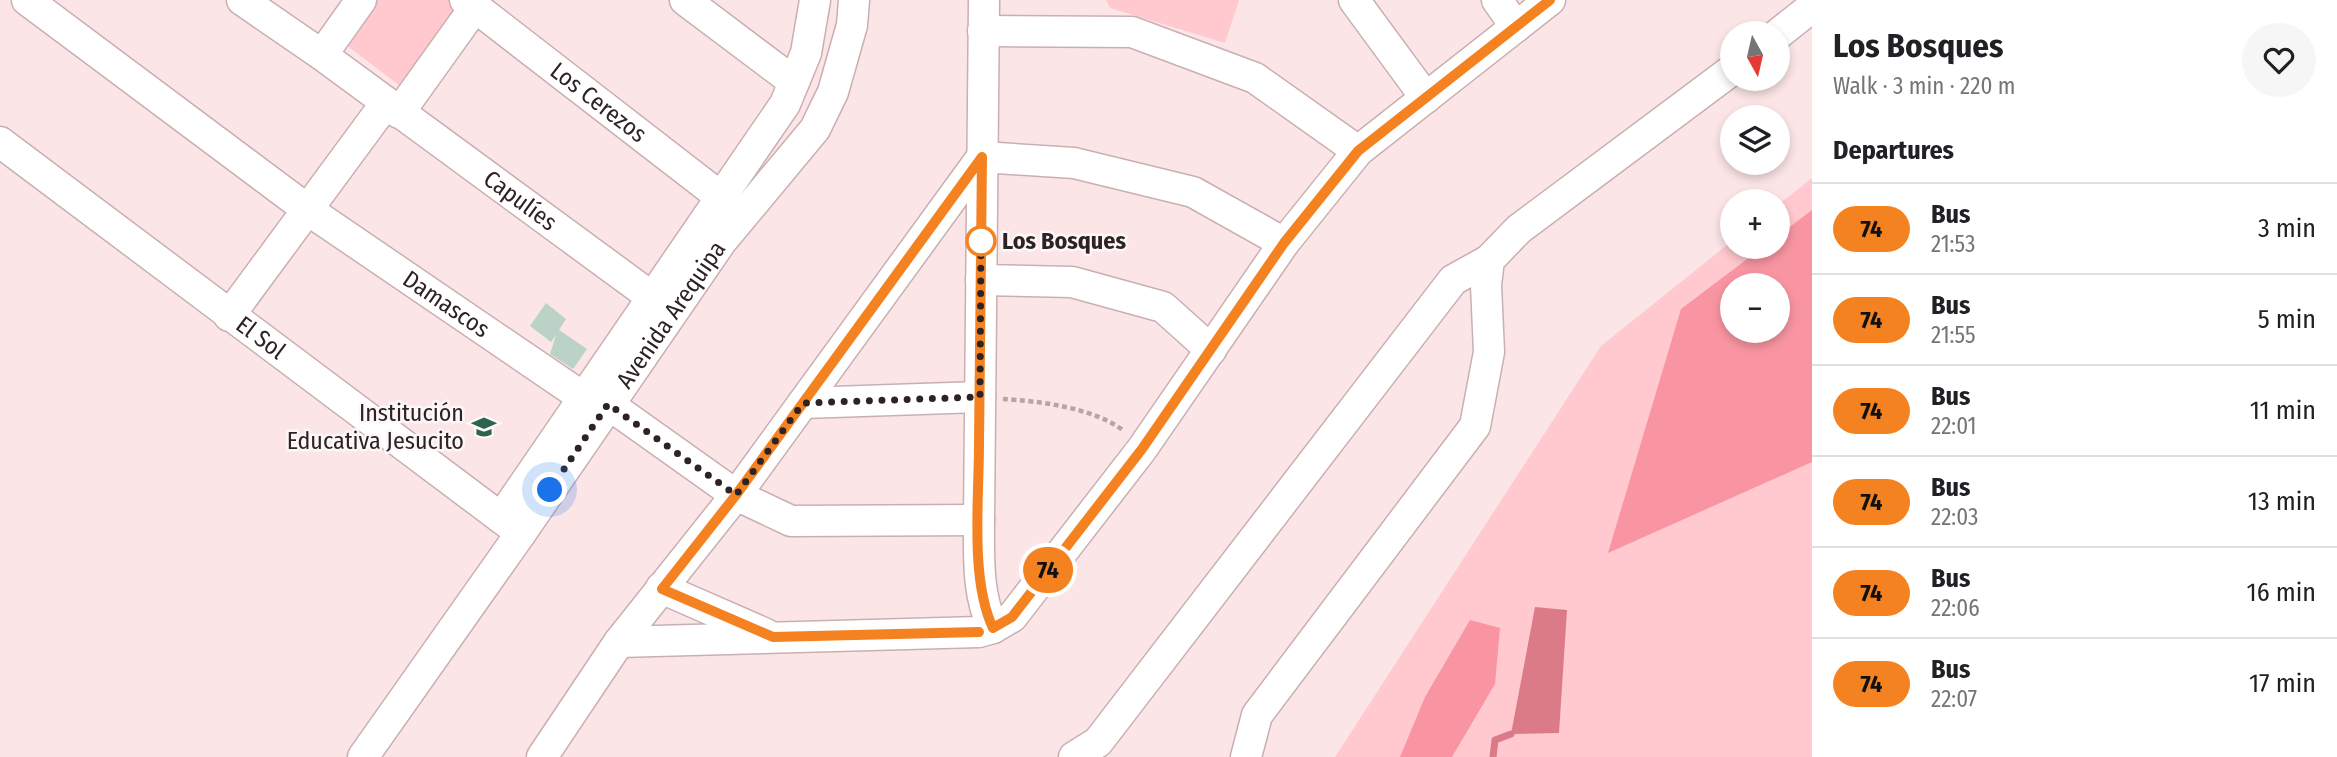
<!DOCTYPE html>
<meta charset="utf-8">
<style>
body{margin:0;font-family:"Fira Sans Condensed",sans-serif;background:#f6f6f6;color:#202124;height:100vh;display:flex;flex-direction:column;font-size:26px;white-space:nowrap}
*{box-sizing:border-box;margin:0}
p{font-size:23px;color:#757577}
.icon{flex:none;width:38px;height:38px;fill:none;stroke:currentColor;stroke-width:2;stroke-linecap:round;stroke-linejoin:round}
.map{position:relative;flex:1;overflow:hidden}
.details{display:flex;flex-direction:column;background:#fff;width:525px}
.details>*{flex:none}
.badge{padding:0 14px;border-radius:23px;font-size:24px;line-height:46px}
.needle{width:46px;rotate:172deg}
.fabs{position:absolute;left:1720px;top:21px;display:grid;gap:14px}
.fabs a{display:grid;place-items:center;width:70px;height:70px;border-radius:50%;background:#fff;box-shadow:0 4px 10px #0003;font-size:35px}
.you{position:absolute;width:35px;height:35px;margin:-18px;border:5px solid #fff;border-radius:50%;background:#1a73e8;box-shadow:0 0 0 10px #1a73e833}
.map>.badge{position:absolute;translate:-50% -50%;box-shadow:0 0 0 4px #fff}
h2{padding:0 21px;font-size:26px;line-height:63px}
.round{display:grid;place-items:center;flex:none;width:74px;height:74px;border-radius:37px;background:#f6f6f6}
.summary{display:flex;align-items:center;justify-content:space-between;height:119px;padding:0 21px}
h1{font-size:33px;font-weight:700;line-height:52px}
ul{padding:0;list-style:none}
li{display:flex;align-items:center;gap:21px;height:91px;padding:0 21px;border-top:2px solid #e0e0e0}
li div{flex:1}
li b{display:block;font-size:26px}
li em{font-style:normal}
li .badge{min-width:77px;font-weight:700;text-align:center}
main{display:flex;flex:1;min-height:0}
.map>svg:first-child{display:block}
.green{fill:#ffc9cf;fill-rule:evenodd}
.forest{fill:#f995a2;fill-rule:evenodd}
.water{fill:#db7b88}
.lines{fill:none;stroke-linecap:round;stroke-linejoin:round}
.stream{stroke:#db7b88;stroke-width:7}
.building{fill:#bbd3c6}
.minor-casing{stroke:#caafb1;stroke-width:33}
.path{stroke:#b7a5a6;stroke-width:4.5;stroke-dasharray:5 3.5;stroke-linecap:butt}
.minor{stroke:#fff;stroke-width:30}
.line-casing{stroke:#fff;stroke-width:16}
.line{stroke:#f58220;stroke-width:10}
.walk{stroke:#2d2324;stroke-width:7;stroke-dasharray:0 12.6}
.stop-dot{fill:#fff;stroke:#f58220;stroke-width:3.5}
.labels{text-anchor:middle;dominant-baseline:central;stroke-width:5;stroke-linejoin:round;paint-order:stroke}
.street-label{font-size:24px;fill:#2d2324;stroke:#fdf7f8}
.stop-label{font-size:24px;font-weight:bold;fill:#2d2324;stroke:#fdf7f8;text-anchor:start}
.poi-label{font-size:24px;fill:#2d2324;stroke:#fdf7f8;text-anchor:end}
</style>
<main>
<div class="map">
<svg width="1812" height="757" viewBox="0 0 1812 757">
<rect width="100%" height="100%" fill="#fce5e7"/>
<path class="green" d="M374 0H452L459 5 400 86 345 44Z
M1106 0H1239L1225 43 1110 8Z
M1812 178V757H1335L1601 346 1732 241V247H1778V205ZM1732 285H1778V331H1732Z"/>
<path class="forest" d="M1812 210V462L1608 553 1681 309 1763 247H1778V236ZM1732 285H1778V331H1732Z
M1470 620 1500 628 1495 684 1452 757H1400L1425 697Z"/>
<path class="water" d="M1535 607 1567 610 1559 733 1511 734Z"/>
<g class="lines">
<path class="stream" d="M1493 757 1495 740 1511 734"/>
</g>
<path class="building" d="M546 303 566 319 559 330 587 349 573 369 550 354 556 335 551 342 530 326Z"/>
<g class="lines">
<g class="minor-casing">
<g id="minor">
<path id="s1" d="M27 0 308 210 584 398"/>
<path id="s2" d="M242 0 322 55 653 298"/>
<path d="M685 0 794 82"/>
<path d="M984 0 979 520C979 558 977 594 993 628"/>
<path d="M1354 0 1426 98"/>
<path d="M1497 0 1516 27"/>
<path id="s3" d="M475 7 722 198"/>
<path d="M983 31 1132 32 1255 78 1358 151"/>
<path d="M1778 34 1812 7"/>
<path d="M322 55 361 0"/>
<path d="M399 113 475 7 465 0"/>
<path id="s4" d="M0 142 521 533"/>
<path d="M981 280 1072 282 1163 307 1211 350"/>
<path d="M229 316 386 103"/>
<path d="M803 403 980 397"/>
<path d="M608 404 736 495 791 521 979 520"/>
<path d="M501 518 785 104 806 53 815 0"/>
<path d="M661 588 766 634"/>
<path d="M619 642 979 632 993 628 1012 617 1142 449 1284 243 1358 151 1550 0"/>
<path id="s5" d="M363 757 521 533 721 242 815 129 833 92 852 25 854 0"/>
<path d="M542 757 619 642 736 495 982 157 1074 163 1193 192 1284 243"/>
<path d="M1074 757 1098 742 1453 280 1489 260"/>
<path d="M1246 757 1257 715 1475 426 1489 352 1486 285 1489 260 1519 229 1732 70"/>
</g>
</g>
<path class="path" d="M1003 399C1039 401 1095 408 1124 431"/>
<use href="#minor" class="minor"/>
</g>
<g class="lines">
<g class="line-casing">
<path id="line" d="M979 632 773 637 662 589 736 495 982 157C981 253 980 349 979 444 979 499 970 580 993 628L1012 617 1142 449 1284 243 1358 151 1550 0"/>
</g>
<use href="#line" class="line"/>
<path class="walk" d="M550 490 608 404 736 495 803 403 980 397 981 231V241"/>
</g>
<defs>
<g id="school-bare" transform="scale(1.89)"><path d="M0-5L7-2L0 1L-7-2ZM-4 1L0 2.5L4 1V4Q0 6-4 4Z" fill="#2d654c" stroke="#fdf7f8" stroke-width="2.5" paint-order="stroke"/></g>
</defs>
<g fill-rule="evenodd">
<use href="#school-bare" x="484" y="427"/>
</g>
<circle class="stop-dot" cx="981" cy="241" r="14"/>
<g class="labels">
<g class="street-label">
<text stroke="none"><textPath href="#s3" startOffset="156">Los Cerezos</textPath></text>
<text stroke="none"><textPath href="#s2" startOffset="343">Capulíes</textPath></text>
<text stroke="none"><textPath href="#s1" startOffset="518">Damascos</textPath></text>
<text stroke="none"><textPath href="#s5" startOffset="539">Avenida Arequipa</textPath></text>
<text stroke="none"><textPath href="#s4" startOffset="326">El Sol</textPath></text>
</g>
<g class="stop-label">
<text x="1002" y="241">Los Bosques</text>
</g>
<g class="poi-label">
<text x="464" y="413">Institución<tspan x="464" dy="28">Educativa Jesucito</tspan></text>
</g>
</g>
</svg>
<div class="fabs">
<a><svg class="needle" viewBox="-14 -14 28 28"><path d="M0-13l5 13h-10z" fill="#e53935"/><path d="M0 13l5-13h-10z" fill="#757577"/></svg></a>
<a><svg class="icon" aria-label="layers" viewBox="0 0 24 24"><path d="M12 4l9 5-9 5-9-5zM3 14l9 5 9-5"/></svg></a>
<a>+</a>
<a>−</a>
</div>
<div class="you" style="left:550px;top:490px"></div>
<b class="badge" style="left:1048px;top:570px;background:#f58220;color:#111">74</b>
</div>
<section class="details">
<div class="summary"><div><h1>Los Bosques</h1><p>Walk · 3 min · 220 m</p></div><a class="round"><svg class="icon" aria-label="heart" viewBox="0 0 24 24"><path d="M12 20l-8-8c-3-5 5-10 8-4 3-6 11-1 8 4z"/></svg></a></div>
<h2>Departures</h2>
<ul>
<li><span class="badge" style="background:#f58220;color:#111">74</span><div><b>Bus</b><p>21:53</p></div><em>3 min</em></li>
<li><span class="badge" style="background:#f58220;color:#111">74</span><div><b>Bus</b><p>21:55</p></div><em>5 min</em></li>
<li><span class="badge" style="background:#f58220;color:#111">74</span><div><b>Bus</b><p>22:01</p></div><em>11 min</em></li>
<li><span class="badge" style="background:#f58220;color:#111">74</span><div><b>Bus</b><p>22:03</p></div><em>13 min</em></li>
<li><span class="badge" style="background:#f58220;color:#111">74</span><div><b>Bus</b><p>22:06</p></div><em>16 min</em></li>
<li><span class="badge" style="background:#f58220;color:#111">74</span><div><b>Bus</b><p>22:07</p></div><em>17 min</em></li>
</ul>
</section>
</main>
